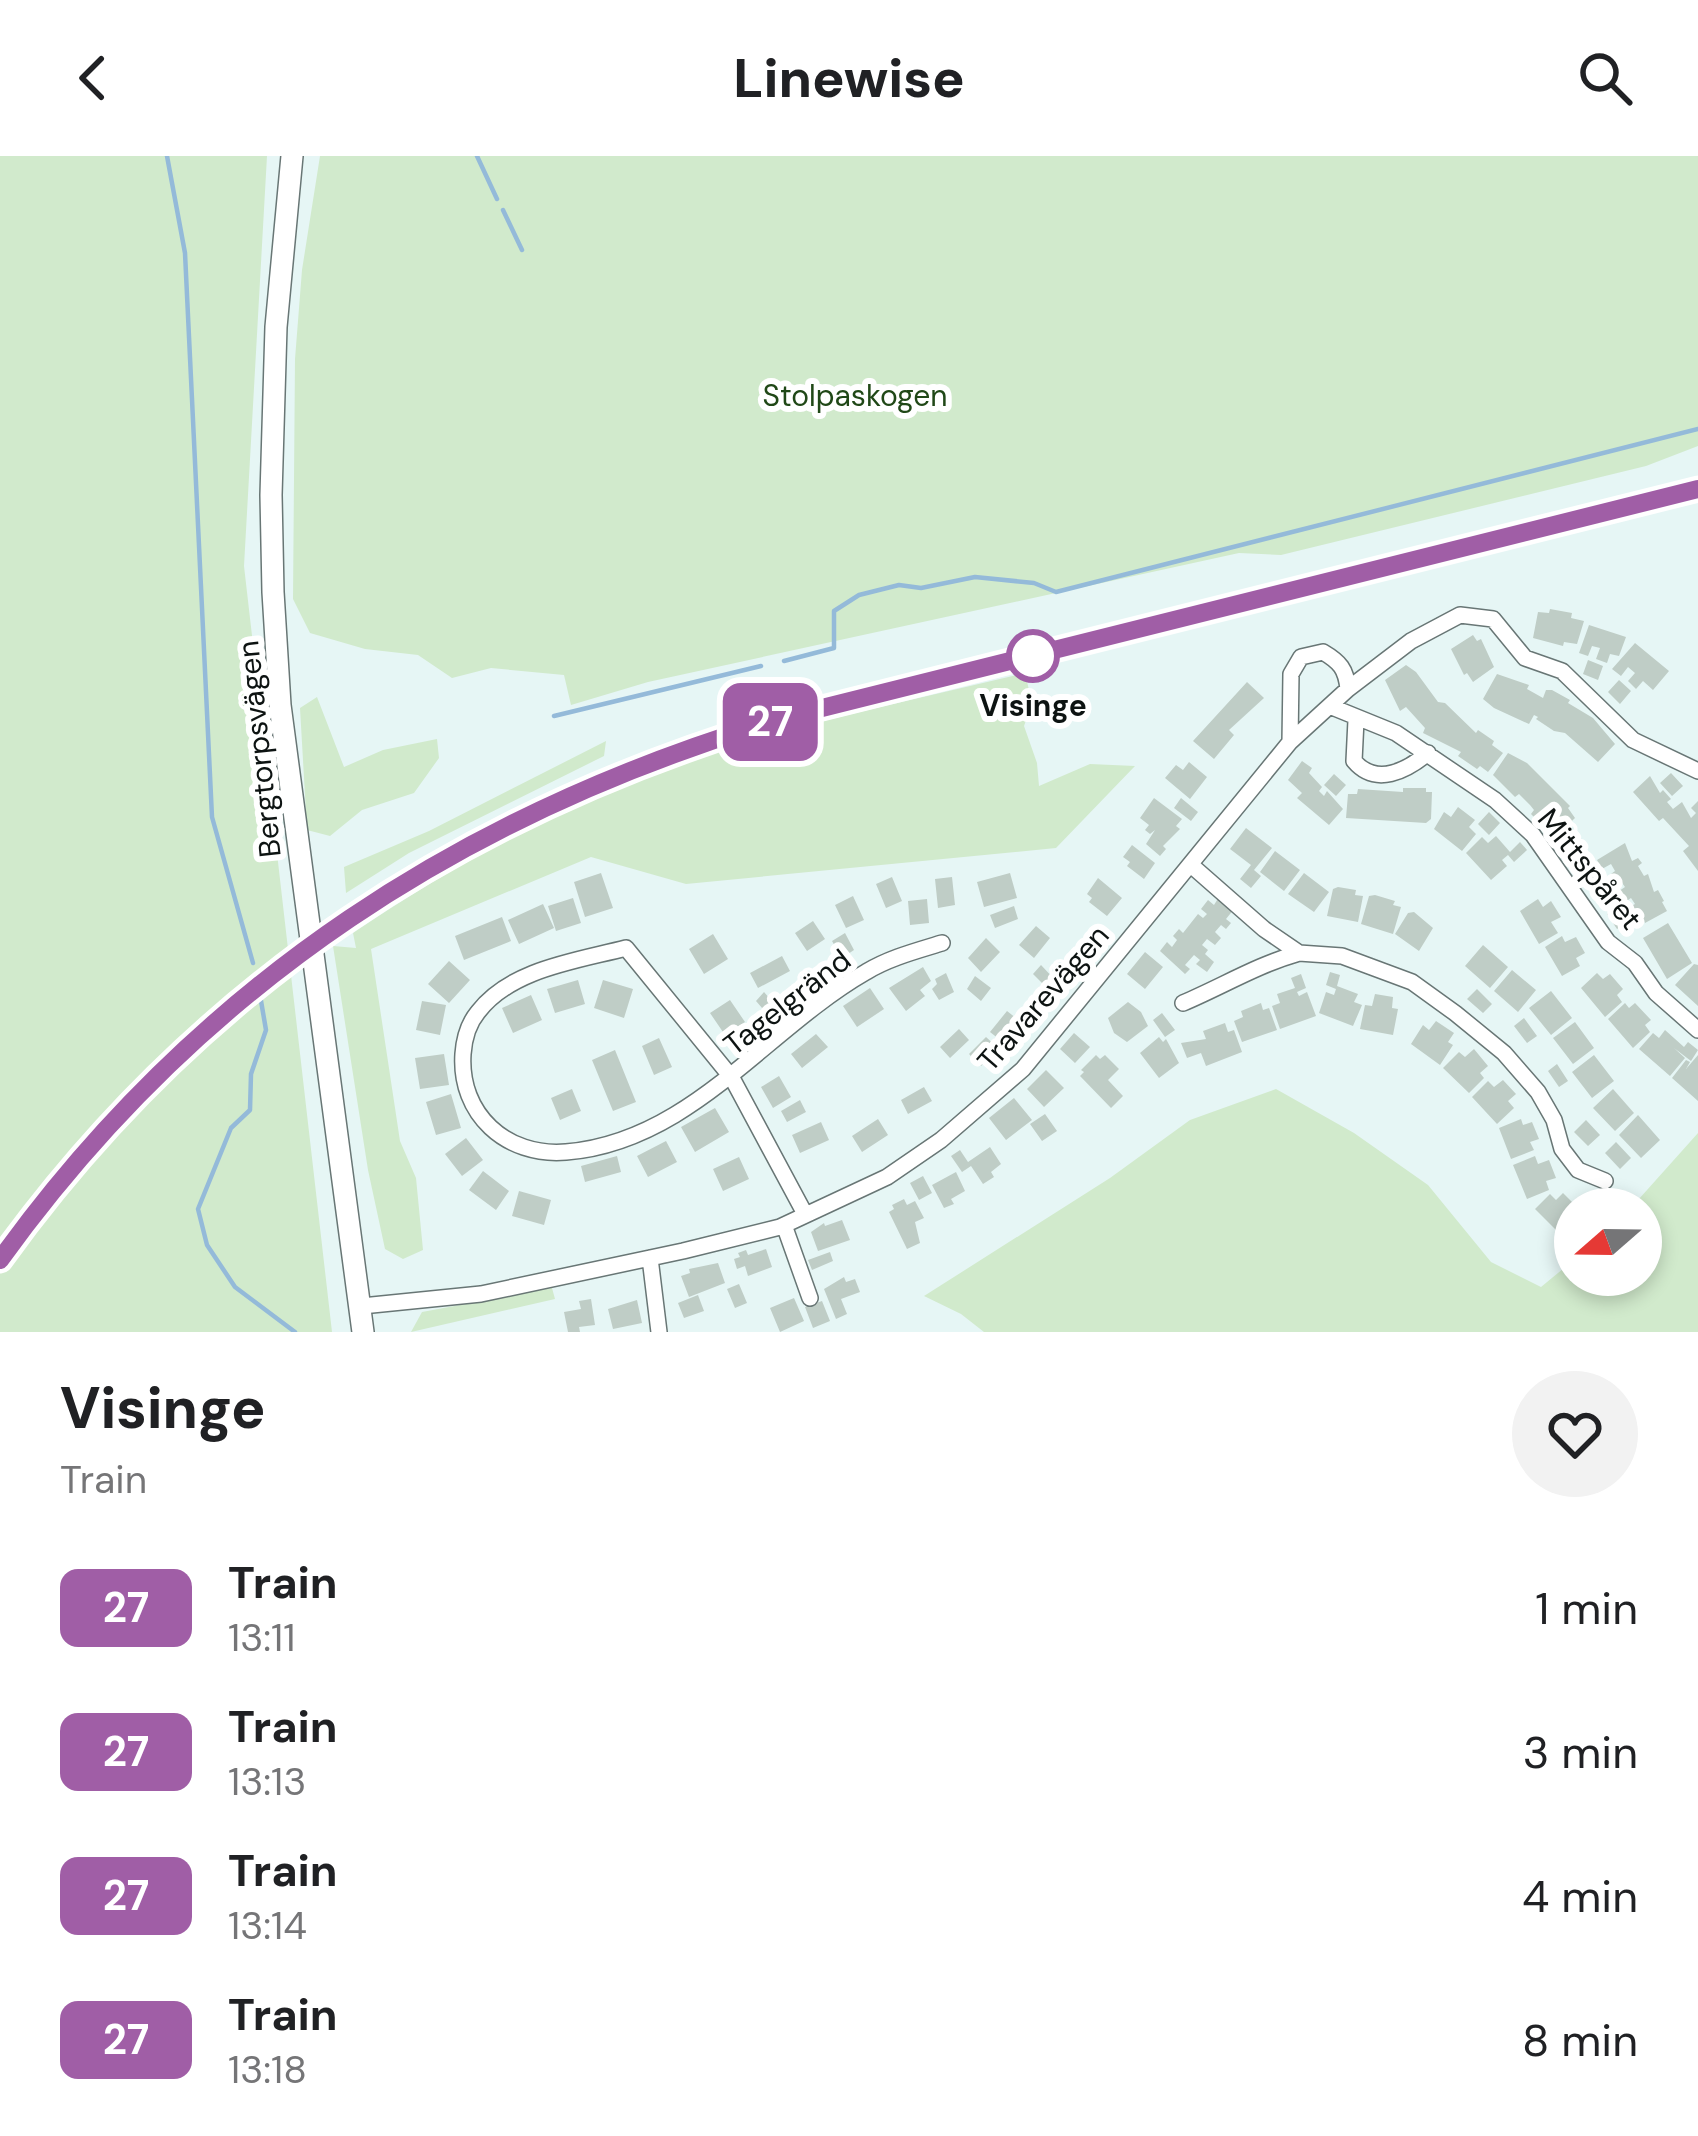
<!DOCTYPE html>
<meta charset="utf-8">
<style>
body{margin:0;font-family:"DM Sans",sans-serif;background:#f2f2f2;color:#202124;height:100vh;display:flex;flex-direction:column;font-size:45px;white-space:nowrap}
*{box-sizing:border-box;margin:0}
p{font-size:39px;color:#757577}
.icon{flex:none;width:66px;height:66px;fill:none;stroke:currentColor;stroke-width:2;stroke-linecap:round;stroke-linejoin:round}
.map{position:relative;height:1176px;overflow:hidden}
.sheet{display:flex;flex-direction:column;background:#fff;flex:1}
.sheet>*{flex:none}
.badge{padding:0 24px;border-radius:18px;font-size:42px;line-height:78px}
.needle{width:78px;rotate:250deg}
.controls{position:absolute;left:1554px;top:1032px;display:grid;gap:24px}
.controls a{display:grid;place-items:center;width:108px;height:108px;border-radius:50%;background:#fff;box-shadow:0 6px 18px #0003;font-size:60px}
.map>.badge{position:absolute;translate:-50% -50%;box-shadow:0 0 0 6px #fff}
.round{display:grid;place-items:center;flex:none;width:126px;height:126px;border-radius:63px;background:#f2f2f2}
.overview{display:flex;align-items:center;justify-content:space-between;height:204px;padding:0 60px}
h1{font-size:57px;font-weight:800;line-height:90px}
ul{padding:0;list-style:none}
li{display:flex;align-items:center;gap:36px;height:144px;padding:0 60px}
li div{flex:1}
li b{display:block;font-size:45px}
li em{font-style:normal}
li .badge{min-width:132px;font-weight:700;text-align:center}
header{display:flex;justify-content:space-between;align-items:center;height:156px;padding:0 60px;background:#fff;font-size:54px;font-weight:800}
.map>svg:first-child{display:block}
.green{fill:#d1eacc}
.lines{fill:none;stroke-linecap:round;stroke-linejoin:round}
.stream{stroke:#94bad9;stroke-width:4.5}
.building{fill:#bfcdc6}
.minor-casing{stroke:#687675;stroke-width:18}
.secondary-casing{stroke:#687675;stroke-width:24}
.minor{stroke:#fff;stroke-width:15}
.secondary{stroke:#fff;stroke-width:21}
.rail{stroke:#3d4544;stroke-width:4.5;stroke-dasharray:24 12;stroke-linecap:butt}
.line-casing{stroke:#fff;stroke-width:27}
.line{stroke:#a05ea6;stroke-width:18}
.stop-dot{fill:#fff;stroke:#a05ea6;stroke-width:6}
.labels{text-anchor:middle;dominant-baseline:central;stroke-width:12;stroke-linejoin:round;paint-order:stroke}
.park-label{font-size:30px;fill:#204817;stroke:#fff}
.stop-label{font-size:30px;font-weight:bold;fill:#0d1312;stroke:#fff}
.street-label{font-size:30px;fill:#0d1312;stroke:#fff}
</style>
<header><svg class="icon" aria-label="back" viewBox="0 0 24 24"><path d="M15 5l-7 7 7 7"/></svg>Linewise<svg class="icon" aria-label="search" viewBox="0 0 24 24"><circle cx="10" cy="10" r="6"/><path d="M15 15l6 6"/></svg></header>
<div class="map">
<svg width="1698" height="1176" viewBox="0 0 1698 1176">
<rect width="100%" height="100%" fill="#e6f6f5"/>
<path class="green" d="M0 0H267L244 410 332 1176H0Z
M320 0H1698V290L1646 310 1281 399 1239 397 648 526 571 549 564 519 491 512 452 522 418 499 365 493 310 477 293 443 295 203 302 114Z
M1025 517 1032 547 1024 570 1037 607 1039 630 1090 608 1135 610 1056 692 686 728 591 701 371 793 400 985 416 1022 423 1094 403 1103 385 1093 368 1014 333 790 356 792 353 777C465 702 584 636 713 596 816 564 921 542 1025 517Z
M317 541 344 611 383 594 437 583 439 602 414 637 362 654 330 680 307 674 300 552Z
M606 585 604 600 409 697 346 737 344 711 429 675Z
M1276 933 1354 977 1428 1029 1491 1106 1541 1131 1575 1103V1119H1641V1053H1630L1698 977V1176H984L961 1158 924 1140 1110 1022 1190 964Z
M552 1132 555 1143 411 1176 422 1156Z"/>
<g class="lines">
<path class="stream" d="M167 0 185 97 212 661 253 807
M477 0 497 43
M503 54 522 94
M784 505 834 492V455L859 439 899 429 921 432 975 421 1034 427 1056 436 1698 273
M554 560 761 510
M260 839 266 874 251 918 250 954 231 972 198 1053 207 1089 235 1131 295 1176"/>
</g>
<path class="building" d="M1550 453 1572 457 1571 462 1584 465 1577 488 1564 486 1563 490 1533 482 1538 456 1549 457Z
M1589 469 1626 481 1619 500 1610 498 1607 507 1596 503 1600 492 1592 490 1588 500 1579 497Z
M1473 479 1477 485 1481 483 1494 511 1473 526 1467 517 1464 519 1451 493Z
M1635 487 1669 515 1653 534 1643 525 1636 533 1628 525 1635 517 1628 511 1621 520 1612 513Z
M1588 504 1603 510 1598 524 1583 518Z
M1406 509 1416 516 1438 546 1445 547 1476 577 1478 574 1494 585 1492 589 1503 597 1488 616 1480 610 1477 613 1458 600 1461 596 1423 577 1425 572 1406 551 1400 555 1385 524Z
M1497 518 1529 529 1527 533 1543 542 1546 534H1552L1570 544 1568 547 1593 562 1615 588 1598 606 1565 577 1554 575 1536 563 1538 561 1534 559 1529 568 1494 552 1483 543Z
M1619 524 1631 535 1620 548 1608 536Z
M1247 526 1264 542 1229 574 1234 579 1214 603 1193 585Z
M1508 597 1527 607 1570 650 1568 652 1575 662 1558 678 1550 668 1545 672 1531 658 1534 654 1530 649 1519 638 1515 641 1493 619Z
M1302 605 1312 612 1309 617 1322 631 1319 635 1324 640 1327 635 1343 653 1329 669 1297 642 1302 637 1288 624Z
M1189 606 1207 621 1190 643 1165 622 1176 609 1183 614Z
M1671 617 1683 630 1672 640 1660 627Z
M1334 618 1346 629 1336 640 1324 629Z
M1650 620 1660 637 1663 634 1671 643 1667 646 1673 653 1682 646 1691 662 1696 657 1691 652 1698 645V715L1683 695 1689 690 1663 662 1659 665 1633 636Z
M1403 632H1426V636H1432L1431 663 1426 667 1346 662 1348 638H1357L1358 633 1403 636Z
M1154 642 1182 663 1176 670 1180 673 1163 690 1166 693 1160 700 1146 688 1155 674 1150 678 1145 674 1149 669 1140 662Z
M1181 642 1198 656 1191 665 1174 652Z
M1458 651 1475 664 1469 671 1476 678 1462 695 1434 673 1444 656 1451 661Z
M1489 656 1500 667 1489 679 1478 668Z
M1246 672 1272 692 1254 714 1261 720 1251 732 1240 723 1251 709 1230 693Z
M1496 680 1510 696 1520 686 1527 694 1514 706 1508 699 1502 704 1507 710 1491 724 1466 697 1482 681 1488 687Z
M1625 687 1632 705 1638 702 1642 707 1638 710 1644 720 1648 718 1654 736 1658 734 1664 745 1662 746 1667 755 1645 767 1641 759 1633 764 1626 753 1635 748 1631 742 1622 748 1616 737 1625 731 1620 724 1612 729 1607 721 1615 715 1611 708 1602 713 1597 704Z
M1132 689 1155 707 1144 723 1127 710 1130 706 1123 701Z
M1275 695 1300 714 1284 735 1260 716Z
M1599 715 1608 730 1595 738 1586 723Z
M601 717 613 752 585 761 574 726Z
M1010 717 1017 742 984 751 977 726Z
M1304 717 1329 736 1314 756 1288 738Z
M892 721 902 745 886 752 876 728Z
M952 721 955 749 938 752 935 723Z
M1098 722 1122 742 1107 760 1089 746 1092 742 1087 738Z
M1338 731 1356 734 1355 739 1363 740 1358 766 1327 760 1333 733Z
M1375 739 1395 745 1393 749 1401 751 1393 778 1361 768 1369 740Z
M853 740 864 764 846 772 835 749Z
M1219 741 1234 753 1226 763 1231 767 1226 773 1221 769 1215 776 1221 782 1215 789 1207 783 1202 789 1208 794 1205 798 1214 806 1207 816 1196 808 1200 804 1194 799 1185 809 1190 813 1185 818 1160 795 1167 786 1172 791 1177 784 1173 780 1179 773 1183 777 1198 758 1203 762 1207 758 1201 753 1208 744 1214 749Z
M573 742 581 767 556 775 548 750Z
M927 743 929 767 910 769 908 745Z
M1538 743 1543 751 1551 745 1561 761 1551 766 1558 777 1539 788 1520 755Z
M543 748 554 772 519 788 508 764Z
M1014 750 1018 763 995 772 990 759Z
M1620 750 1630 765 1617 773 1607 758Z
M1414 756 1433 772 1419 795 1395 778 1408 757Z
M502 761 511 785 464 804 455 780Z
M813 765 825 783 807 795 795 777Z
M1668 767 1692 807 1667 823 1643 782Z
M1036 770 1050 782 1034 802 1019 789Z
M845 777 854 794 842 802 832 785Z
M713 778 728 803 704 818 689 793Z
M1562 780 1565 786 1576 781 1585 797 1576 802 1580 810 1562 820 1545 791Z
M986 782 1000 796 981 816 968 802Z
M1483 789 1508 811 1490 832 1465 810Z
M1145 796 1163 811 1145 833 1127 818Z
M782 800 790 815 758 832 750 817Z
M449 805 470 824 449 847 428 828Z
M1694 808 1698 809V850L1675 829Z
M1041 809 1057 826 1049 834 1033 818Z
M923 811 931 825 920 834 925 840 906 855 889 832Z
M1512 814 1536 834 1518 856 1494 835Z
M1330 816 1340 819 1337 830 1358 838 1354 846 1362 849 1353 870 1319 857 1326 836 1334 839 1336 833 1326 829Z
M946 817 954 836 939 844 932 833 937 828 935 823Z
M1597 817 1603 823 1610 818 1623 833 1617 839 1622 846 1605 861 1581 832Z
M1301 818 1306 832 1297 836 1299 840 1307 836 1316 860 1280 873 1272 850 1280 847 1277 838 1295 832 1291 822Z
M975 820 991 832 981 845 967 833Z
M578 824 585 848 555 857 547 833Z
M603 824 633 833 624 862 594 852Z
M870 832 884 853 857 871 843 850Z
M1477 833 1492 848 1483 857 1467 843Z
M1551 835 1572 862 1551 879 1529 852Z
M764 836 777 851 768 859 756 845Z
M1375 838 1393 841 1392 852 1398 853 1393 879 1360 873 1365 849 1372 850Z
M531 839 542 864 513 877 502 852Z
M730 844 745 866 725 879 710 857Z
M422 845 446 849 440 879 416 874Z
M1128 846 1141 856 1148 870 1127 886 1114 877 1108 862Z
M1261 847 1263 854 1269 852 1277 874 1242 886 1234 865 1243 861 1241 855Z
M1625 847 1629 852 1635 847 1651 864 1645 869 1650 876 1633 892 1608 863Z
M1007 855 1021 866 1004 887 990 876Z
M1162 857 1175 874 1165 881 1153 864Z
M1524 862 1537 880 1527 887 1514 870Z
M1436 865 1454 877 1448 886 1453 889 1440 909 1411 888 1423 869 1429 874Z
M1575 866 1594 892 1573 908 1553 882Z
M1225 867 1228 876 1234 874 1242 896 1206 910 1201 897 1187 902 1181 887 1206 883 1203 875Z
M959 873 969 884 950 902 940 891Z
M1665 874 1684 891 1688 886 1698 894 1691 905 1674 892 1685 902 1670 920 1639 893 1653 877 1659 882Z
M1074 877 1090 891 1075 907 1060 893Z
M816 878 828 891 802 912 791 898Z
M986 881 999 893 981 910 969 898Z
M1159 881 1163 886 1166 883 1179 907 1159 922 1140 897Z
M659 882 672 911 654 919 642 890Z
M1474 893 1488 910 1480 917 1484 922 1469 937 1443 912 1459 896 1465 901Z
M615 894 636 946 613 955 592 904Z
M444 898 449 929 420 933 415 902Z
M1096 899 1100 903 1105 899 1119 913 1108 924 1123 940 1111 952 1080 920 1084 916 1081 914Z
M1594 899 1614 925 1592 942 1572 916Z
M1698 899V945L1672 922 1686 904 1690 906 1686 913Z
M1557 908 1568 925 1559 931 1548 915Z
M1046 914 1064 932 1044 951 1027 933Z
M779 920 791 941 773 952 761 931Z
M1503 924 1516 938 1508 945 1514 952 1497 968 1472 941 1488 925 1494 931Z
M924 931 932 945 908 958 901 944Z
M572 933 581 955 560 964 551 942Z
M1613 933 1634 957 1615 975 1593 952Z
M451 938 461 972 436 979 426 946Z
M1014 942 1032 964 1006 984 989 962Z
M800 944 806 956 787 966 781 955Z
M715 952 729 976 695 996 681 971Z
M1045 958 1057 975 1042 985 1030 968Z
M1638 959 1660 984 1641 1002 1619 979Z
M878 963 888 979 862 996 852 980Z
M1521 963 1523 969 1532 966 1539 983 1530 986 1534 994 1511 1003 1499 972Z
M1586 964 1600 979 1588 990 1574 976Z
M821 966 829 984 800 997 792 979Z
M466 982 483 1004 462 1020 445 998Z
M666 985 677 1006 648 1021 637 1000Z
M1616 986 1631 1002 1620 1013 1605 997Z
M990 991 1001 1008 991 1016 994 1021 983 1028 971 1010 962 1016 951 1000 960 994 968 1006Z
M617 1000 621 1016 585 1026 581 1010Z
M1535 1000 1538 1008 1549 1004 1556 1022 1546 1025 1549 1034 1527 1043 1513 1009Z
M739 1001 749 1023 723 1035 713 1013Z
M483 1015 509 1035 496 1054 469 1034Z
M956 1016 965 1035 951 1043 954 1048 944 1052 932 1029Z
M923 1020 932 1037 919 1044 910 1027Z
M519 1035 551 1044 544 1069 512 1060Z
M1563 1037 1579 1053H1575L1571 1058 1575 1063 1560 1078 1535 1053 1550 1038 1556 1044Z
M904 1043 907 1049 915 1045 924 1062 915 1066 920 1087 907 1093 889 1056 894 1053 892 1049Z
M842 1064 850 1084 818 1095 811 1076 824 1067 825 1070Z
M766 1093 772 1111 748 1120 745 1110 737 1113 734 1103 740 1101 738 1097 746 1094 748 1099Z
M830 1096 833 1105 812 1114 808 1104Z
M718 1107 725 1127 689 1141 681 1120 690 1117 689 1113Z
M844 1121 846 1126 855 1123 860 1136 841 1143 847 1158 836 1163 824 1133Z
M739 1128 747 1147 735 1152 727 1133Z
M698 1139 704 1155 684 1162 678 1147Z
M794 1142 804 1165 780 1176 770 1152Z
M591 1143 595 1169 579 1171 580 1176H568L564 1156 581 1153 579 1145Z
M637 1144 642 1167 613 1173 608 1153Z
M822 1145 830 1165 813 1172 805 1151Z"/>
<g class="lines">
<g class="minor-casing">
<path id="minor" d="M1332 551 1396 577 1495 644 1533 679 1608 786 1635 807 1656 837 1698 874
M1356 564 1354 605C1376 631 1406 615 1428 597
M1290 586 1291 518 1301 501 1323 496C1340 506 1346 513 1348 533
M1191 709 1264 773 1299 797 1342 800 1412 826 1455 857 1504 897 1538 936 1554 964 1562 993 1578 1014 1605 1025
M1183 847C1223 830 1257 809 1299 797
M805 1058 732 922 626 792C576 805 511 813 478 856 468 868 464 884 463 898 459 958 506 1001 566 996 690 986 765 874 866 816 889 802 916 795 942 787
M784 1069 810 1142
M650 1102 659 1176
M362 1150 481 1138 683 1095 780 1071 887 1021 941 984 1023 913 1290 586 1348 533 1411 485 1460 459 1493 463 1525 502 1562 515 1633 584 1698 615"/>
</g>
<g class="secondary-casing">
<path id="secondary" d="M292 0 276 171 271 339 273 436 280 549 363 1176"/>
</g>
<use href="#minor" class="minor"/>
<use href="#secondary" class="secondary"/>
<path class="rail" d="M0 1104C198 828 471 652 794 559L1698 333"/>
</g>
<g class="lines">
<g class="line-casing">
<path id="line" d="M0 1104C200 826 468 653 794 559L1698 333"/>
</g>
<use href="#line" class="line"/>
</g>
<circle class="stop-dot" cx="1033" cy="500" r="24"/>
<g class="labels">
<g class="park-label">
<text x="855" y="239">Stolpaskogen</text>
</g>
<g class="stop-label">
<text x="1033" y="549">Visinge</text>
</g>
<g class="street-label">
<text transform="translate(259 593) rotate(-96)">Bergtorpsvägen</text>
<text transform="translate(1590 713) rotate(51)">Mittspåret</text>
<text transform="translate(1043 842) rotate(-49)">Travarevägen</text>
<text transform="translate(787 846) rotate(-38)">Tagelgränd</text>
</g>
</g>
</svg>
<div class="controls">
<a><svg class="needle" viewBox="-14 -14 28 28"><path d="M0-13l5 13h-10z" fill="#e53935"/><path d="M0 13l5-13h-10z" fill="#757577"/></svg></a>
</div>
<b class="badge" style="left:770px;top:566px;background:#a05ea6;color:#fff">27</b>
</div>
<section class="sheet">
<div class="overview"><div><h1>Visinge</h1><p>Train</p></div><a class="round"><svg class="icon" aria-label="heart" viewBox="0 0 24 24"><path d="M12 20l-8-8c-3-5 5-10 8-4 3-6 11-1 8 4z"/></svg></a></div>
<ul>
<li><span class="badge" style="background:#a05ea6;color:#fff">27</span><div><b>Train</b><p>13:11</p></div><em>1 min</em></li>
<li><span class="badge" style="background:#a05ea6;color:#fff">27</span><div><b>Train</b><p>13:13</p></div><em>3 min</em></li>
<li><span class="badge" style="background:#a05ea6;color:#fff">27</span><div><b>Train</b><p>13:14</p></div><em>4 min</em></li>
<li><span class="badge" style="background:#a05ea6;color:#fff">27</span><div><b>Train</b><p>13:18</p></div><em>8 min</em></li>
</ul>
</section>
